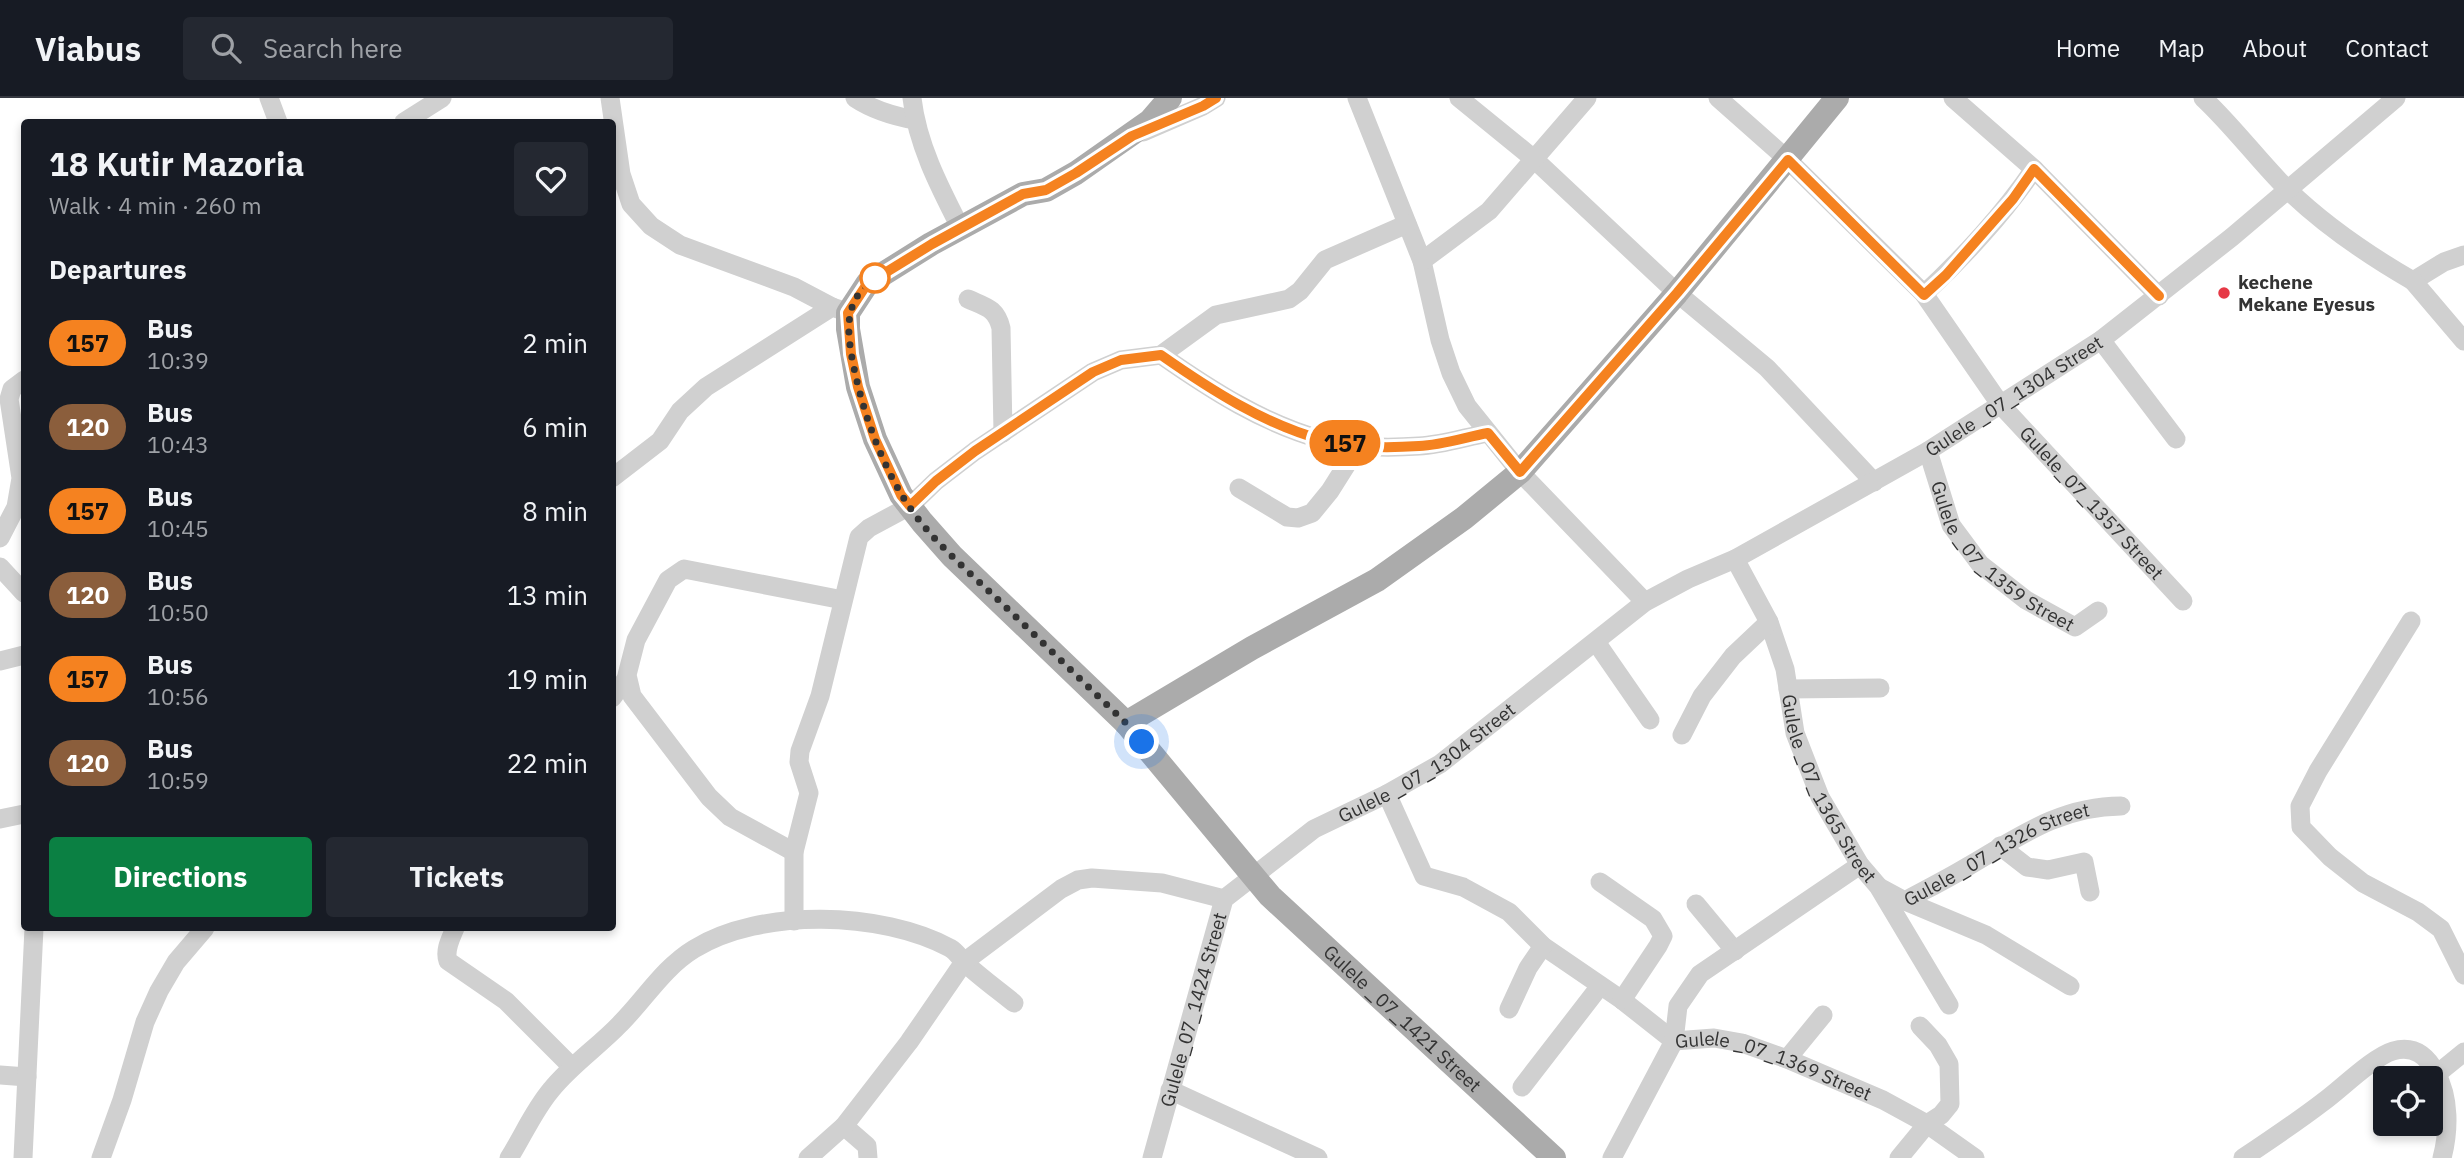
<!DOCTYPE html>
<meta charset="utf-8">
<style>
body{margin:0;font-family:"IBM Plex Sans",sans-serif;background:#242831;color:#f1f3f6;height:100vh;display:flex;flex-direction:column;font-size:26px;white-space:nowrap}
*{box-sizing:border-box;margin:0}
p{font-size:23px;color:#9ea1a6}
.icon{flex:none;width:38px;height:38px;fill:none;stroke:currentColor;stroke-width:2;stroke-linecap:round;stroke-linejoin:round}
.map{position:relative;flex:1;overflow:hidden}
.side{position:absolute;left:21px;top:21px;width:595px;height:812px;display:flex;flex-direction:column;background:#171b24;border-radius:7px;box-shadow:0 4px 10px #0003}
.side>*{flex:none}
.badge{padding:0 14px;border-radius:23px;font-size:24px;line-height:46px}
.controls{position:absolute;left:2373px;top:968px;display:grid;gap:14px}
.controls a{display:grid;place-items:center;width:70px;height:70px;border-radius:7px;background:#171b24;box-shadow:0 4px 10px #0003;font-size:35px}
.you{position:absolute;width:35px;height:35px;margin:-18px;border:5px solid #fff;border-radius:50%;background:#1a73e8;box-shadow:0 0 0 10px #1a73e833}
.map>.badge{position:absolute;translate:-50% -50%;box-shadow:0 0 0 4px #fff}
h2{padding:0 28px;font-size:26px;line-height:63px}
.round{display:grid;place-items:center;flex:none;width:74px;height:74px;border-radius:7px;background:#242831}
.headline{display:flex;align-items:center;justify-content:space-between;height:119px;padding:0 28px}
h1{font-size:33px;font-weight:800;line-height:52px}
.cta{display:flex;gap:14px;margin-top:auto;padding:14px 28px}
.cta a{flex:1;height:80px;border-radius:7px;background:#0b8043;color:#fff;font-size:28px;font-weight:800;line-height:80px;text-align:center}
.cta a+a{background:#242831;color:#f1f3f6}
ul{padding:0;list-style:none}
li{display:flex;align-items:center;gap:21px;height:84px;padding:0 28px}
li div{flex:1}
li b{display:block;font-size:26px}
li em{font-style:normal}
li .badge{min-width:77px;font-weight:700;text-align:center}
header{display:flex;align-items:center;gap:42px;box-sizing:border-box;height:98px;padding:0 35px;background:#171b24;border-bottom:2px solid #363941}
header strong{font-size:33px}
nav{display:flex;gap:38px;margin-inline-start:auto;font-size:24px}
.search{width:490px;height:63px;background:#242831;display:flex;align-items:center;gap:18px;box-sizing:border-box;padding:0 24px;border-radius:7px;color:#9ea1a6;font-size:26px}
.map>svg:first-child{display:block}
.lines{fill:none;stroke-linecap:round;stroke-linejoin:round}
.minor{stroke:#d0d0d0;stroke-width:19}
.major{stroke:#ababab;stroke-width:24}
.line-casing{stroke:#fff;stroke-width:16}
.line{stroke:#f58220;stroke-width:10}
.walk{stroke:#333;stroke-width:7;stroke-dasharray:0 12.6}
.stop-dot{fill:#fff;stroke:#f58220;stroke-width:3.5}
.poi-dot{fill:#e63946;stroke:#fff;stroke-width:2.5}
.labels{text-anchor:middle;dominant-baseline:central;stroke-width:7;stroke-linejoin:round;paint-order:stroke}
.poi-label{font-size:19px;font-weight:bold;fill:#333;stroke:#fff;text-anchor:start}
.street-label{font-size:19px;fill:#333;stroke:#fff}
</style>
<header>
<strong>Viabus</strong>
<div class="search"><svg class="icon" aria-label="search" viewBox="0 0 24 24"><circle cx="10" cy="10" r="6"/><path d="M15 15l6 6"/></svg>Search here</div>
<nav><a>Home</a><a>Map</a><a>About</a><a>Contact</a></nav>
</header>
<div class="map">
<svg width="2464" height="1060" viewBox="0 0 2464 1060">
<rect width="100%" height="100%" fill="#fff"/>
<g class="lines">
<g class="minor">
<path d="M269 0 278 24"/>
<path d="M610 0 621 76 631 106 651 128 680 147 794 189 832 209"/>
<path d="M855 0C873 12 893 18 915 22"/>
<path d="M912 0C917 46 940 90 961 131"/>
<path d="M1357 0 1422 163 1440 242 1451 275 1467 308 1520 374 1645 504"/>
<path d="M1459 0 1534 61 1677 195 1767 270 1874 384"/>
<path id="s1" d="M1718 0 1788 62 1924 196 2000 306 2183 503"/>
<path d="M1953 0 2034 71 2159 198"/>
<path d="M2203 0C2233 28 2258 62 2287 91 2324 127 2368 157 2413 183L2444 164 2464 157"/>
<path d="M404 24 442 0"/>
<path d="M1143 34 1203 8 1216 0"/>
<path d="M1422 163 1489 113 1587 0"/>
<path d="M2413 183 2464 243"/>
<path d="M1924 196C1962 161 2005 114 2034 71"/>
<path d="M968 201C986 209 996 210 1001 230L1003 335"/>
<path d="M2101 242 2176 341"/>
<path d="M1161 257C1211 292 1264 326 1323 342 1350 350 1391 350 1419 348 1442 347 1466 339 1488 335"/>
<path id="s2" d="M1928 353 1951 427 1980 466 2026 502 2075 529 2098 513"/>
<path d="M612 380 660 343 680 313 706 289 832 209 841 212"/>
<path d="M1239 390 1287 419 1298 420 1312 415 1330 393 1359 347"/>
<path d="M0 440 16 409 21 380 9 301 12 291 24 282"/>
<path id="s3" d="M1735 461 1769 524 1785 571 1795 635 1820 699 1860 767 1878 788 1949 907"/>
<path d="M0 469 24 495"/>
<path d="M2411 523 2318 673 2300 708 2301 729 2330 759 2363 785 2418 814 2441 831 2464 877"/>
<path d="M1596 544 1650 622"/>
<path d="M0 563 24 557"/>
<path d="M1788 591 1880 590"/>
<path d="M612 600 627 580"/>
<path d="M1682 637 1702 598 1733 558 1769 524"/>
<path id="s4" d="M1387 696 1424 778 1463 789 1509 814 1543 848 1622 902 1674 943 1714 940 1742 945 1787 961 1883 1002 1927 1026 1975 1060"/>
<path d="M0 721 24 716"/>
<path d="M2000 748 2027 769 2048 772 2084 764 2090 794"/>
<path d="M794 754 730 719 709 699 632 598 627 577 636 542 668 482 684 471 843 502"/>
<path d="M1600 784 1653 821 1663 838 1658 848 1622 902"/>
<path id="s5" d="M1879 789 1905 803C1925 792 1947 781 1967 769 2017 740 2060 708 2121 708"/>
<path d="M1905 803 1986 837 2070 888"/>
<path d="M1696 806 1735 853"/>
<path d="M794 823V754L809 695 799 664 800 653 820 598 859 439 869 430 910 408 936 383 975 353 1093 274 1121 262 1161 257 1216 217 1289 201 1300 193 1325 162 1407 126"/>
<path d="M455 830C451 840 444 852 448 863L506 903 572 969"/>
<path d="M1509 911 1528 870 1543 848"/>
<path d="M1787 961 1823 917"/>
<path d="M2437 976 2464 954"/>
<path d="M0 977 27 979"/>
<path d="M1522 989 1600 888"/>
<path d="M1170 992 1318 1060"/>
<path d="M844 1028 867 1048 868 1060"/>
<path d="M23 1060 34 830"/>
<path d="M101 1060 122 1002 145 924 159 893 176 864 205 830"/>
<path d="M509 1060C523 1038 534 1012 551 992 571 967 598 949 620 926 645 901 663 870 694 851 761 810 881 813 950 850 957 854 959 859 965 865 980 879 998 892 1014 905"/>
<path d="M808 1060 844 1028 909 944 964 864 1061 791 1078 782 1092 780 1162 785 1224 801"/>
<path id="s6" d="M1152 1060 1224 801 1314 731 1387 696 1440 666 1645 504 1688 481 1735 461 1928 353 2101 242 2232 139 2396 0"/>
<path d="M1612 1060 1674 943 1678 908 1700 876 1860 767"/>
<path d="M1899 1060 1927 1026 1941 1017 1950 1006 1949 966 1938 947 1920 928"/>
<path d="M2243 1060C2270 1042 2297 1024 2323 1004 2341 991 2373 959 2393 953 2414 947 2427 958 2436 975 2450 1000 2449 1033 2442 1060"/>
</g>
<g class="major">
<path id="s7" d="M1170 0 1150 23 1076 75 1046 92 1023 96 931 146 867 186 848 215V231L858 289 875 341 901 397 922 424 952 458 1126 625 1270 798 1554 1060"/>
<path d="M1126 625 1252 550 1377 482 1464 420 1520 374 1677 195 1837 0"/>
</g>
</g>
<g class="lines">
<g class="line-casing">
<path id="line" d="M1216 0 1203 8 1132 38 1076 75 1046 92 1023 96 932 146 867 186 848 215 851 256 858 289 875 341 901 397 910 408 936 383 975 353 1093 274 1121 262 1161 257C1211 292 1264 326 1323 342 1352 350 1389 350 1419 348 1442 347 1466 339 1488 335L1520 374 1677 195 1788 62 1924 197 1946 177 2013 101 2034 71 2159 198"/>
</g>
<use href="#line" class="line"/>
<path class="walk" d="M875 180C842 203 847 235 854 270 863 313 878 356 900 394 922 433 960 466 992 496 1037 539 1081 582 1126 625L1142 644"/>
</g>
<circle class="stop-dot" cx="875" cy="180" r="14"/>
<circle class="poi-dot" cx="2224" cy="195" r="7"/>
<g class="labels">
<g class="poi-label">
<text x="2238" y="184">kechene<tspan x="2238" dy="22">Mekane Eyesus</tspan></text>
</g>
<g class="street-label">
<text stroke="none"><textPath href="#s6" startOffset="1209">Gulele _07_1304 Street</textPath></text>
<text stroke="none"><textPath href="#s1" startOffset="553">Gulele_07_1357 Street</textPath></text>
<text stroke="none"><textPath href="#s2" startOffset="135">Gulele _07_1359 Street</textPath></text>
<text stroke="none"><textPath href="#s6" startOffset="514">Gulele _07_1304 Street</textPath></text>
<text stroke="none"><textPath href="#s3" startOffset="250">Gulele _07_1365 Street</textPath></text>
<text stroke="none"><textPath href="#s5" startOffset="133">Gulele _07_1326 Street</textPath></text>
<text stroke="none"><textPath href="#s6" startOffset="154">Gulele_07_1424 Street</textPath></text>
<text stroke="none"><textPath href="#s7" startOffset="1311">Gulele _07_1421 Street</textPath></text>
<text stroke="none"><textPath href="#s4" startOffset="497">Gulele _07_1369 Street</textPath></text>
</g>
</g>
</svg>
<div class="controls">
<a><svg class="icon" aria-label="locate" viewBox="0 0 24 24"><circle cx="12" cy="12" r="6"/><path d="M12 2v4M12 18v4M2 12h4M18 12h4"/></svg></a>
</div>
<div class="you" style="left:1142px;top:644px"></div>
<b class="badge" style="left:1345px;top:345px;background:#f58220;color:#111">157</b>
<section class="side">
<div class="headline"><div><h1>18 Kutir Mazoria</h1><p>Walk · 4 min · 260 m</p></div><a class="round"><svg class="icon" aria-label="heart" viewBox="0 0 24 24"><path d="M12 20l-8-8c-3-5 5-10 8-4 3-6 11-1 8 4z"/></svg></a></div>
<h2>Departures</h2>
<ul>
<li><span class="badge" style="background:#f58220;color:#111">157</span><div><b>Bus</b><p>10:39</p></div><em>2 min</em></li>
<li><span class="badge" style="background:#8b5e3c;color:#fff">120</span><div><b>Bus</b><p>10:43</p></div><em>6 min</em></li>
<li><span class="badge" style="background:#f58220;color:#111">157</span><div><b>Bus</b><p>10:45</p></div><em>8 min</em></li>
<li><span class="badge" style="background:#8b5e3c;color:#fff">120</span><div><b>Bus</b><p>10:50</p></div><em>13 min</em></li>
<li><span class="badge" style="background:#f58220;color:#111">157</span><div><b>Bus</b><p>10:56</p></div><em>19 min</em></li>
<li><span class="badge" style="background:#8b5e3c;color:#fff">120</span><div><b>Bus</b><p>10:59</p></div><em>22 min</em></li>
</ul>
<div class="cta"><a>Directions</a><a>Tickets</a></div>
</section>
</div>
